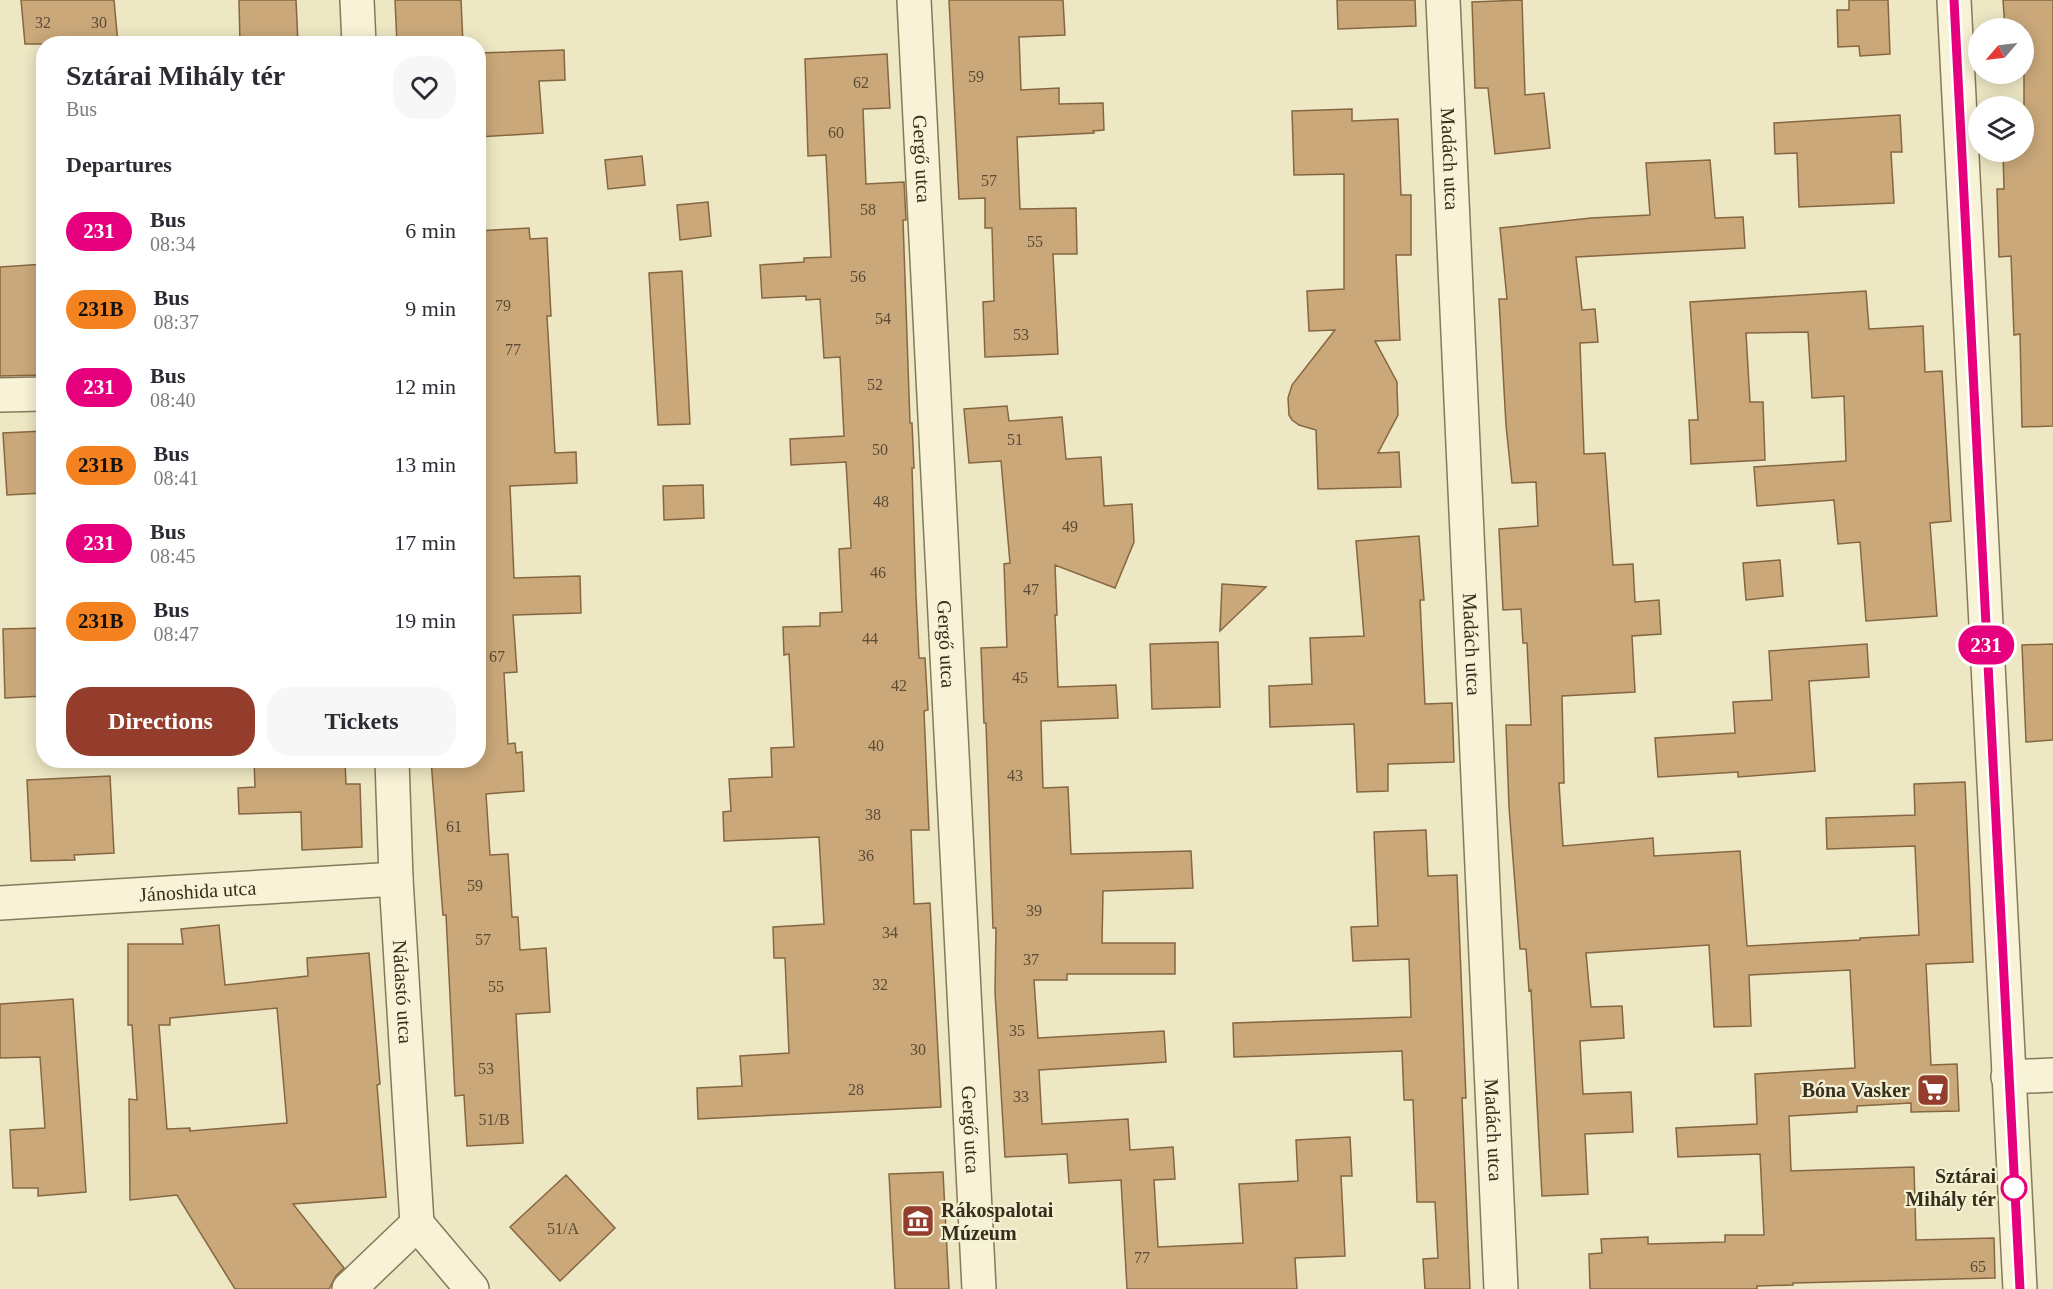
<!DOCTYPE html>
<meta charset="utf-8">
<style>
body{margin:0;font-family:Georgia,serif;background:#f7f7f7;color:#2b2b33;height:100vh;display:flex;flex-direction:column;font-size:22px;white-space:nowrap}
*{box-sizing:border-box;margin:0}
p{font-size:20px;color:#7c7c81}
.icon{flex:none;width:33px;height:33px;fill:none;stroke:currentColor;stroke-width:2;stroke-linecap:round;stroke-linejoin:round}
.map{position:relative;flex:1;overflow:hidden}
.sheet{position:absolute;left:36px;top:36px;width:450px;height:732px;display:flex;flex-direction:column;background:#fff;border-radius:24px;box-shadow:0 3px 15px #0003}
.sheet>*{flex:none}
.badge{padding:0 12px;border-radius:20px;font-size:21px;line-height:39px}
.needle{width:39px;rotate:242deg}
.fabs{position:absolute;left:1968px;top:18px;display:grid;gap:12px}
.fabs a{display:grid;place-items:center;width:66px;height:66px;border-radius:50%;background:#fff;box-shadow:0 3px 15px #0003;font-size:30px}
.map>.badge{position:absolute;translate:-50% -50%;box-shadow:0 0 0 3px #fff}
h2{padding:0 30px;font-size:22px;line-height:54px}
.round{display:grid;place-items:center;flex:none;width:63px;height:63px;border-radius:24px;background:#f7f7f7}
.overview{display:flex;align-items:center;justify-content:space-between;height:102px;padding:0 30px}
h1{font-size:28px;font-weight:800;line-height:45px}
.primary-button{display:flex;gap:12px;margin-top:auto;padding:12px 30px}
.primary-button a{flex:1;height:69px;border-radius:24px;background:#943d2c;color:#fff;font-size:24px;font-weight:800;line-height:69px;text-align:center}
.primary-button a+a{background:#f7f7f7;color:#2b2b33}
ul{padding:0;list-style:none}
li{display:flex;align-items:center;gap:18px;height:78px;padding:0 30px}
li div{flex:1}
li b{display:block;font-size:22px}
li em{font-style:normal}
li .badge{min-width:66px;font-weight:700;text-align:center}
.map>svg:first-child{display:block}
.building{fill:#caa87a;stroke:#856741;stroke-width:1.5;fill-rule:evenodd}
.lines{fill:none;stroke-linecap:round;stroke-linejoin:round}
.minor-casing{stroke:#86795a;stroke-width:36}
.tertiary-casing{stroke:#86795a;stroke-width:36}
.minor{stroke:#f8f3d6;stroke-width:33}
.tertiary{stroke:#f8f3d6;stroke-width:33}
.line-casing{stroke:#fff;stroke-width:14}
.line{stroke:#e6007e;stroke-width:9}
.stop-dot{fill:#fff;stroke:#e6007e;stroke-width:3}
.labels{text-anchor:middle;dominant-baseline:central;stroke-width:4.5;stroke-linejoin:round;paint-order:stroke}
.number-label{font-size:16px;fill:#5c4c35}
.street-label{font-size:20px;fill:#372e1e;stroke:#f4f0d2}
.poi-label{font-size:20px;font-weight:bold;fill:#372e1e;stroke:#f4f0d2;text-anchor:end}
.stop-label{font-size:20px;font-weight:bold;fill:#372e1e;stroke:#f4f0d2;text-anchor:end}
</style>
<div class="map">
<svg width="2053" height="1289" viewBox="0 0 2053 1289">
<rect width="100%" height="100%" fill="#ede7c3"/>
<path class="building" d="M21 0H114L118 44H25Z
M239 0H296L298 44H240Z
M395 0H461L463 44H397Z
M949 0H1063L1065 35 1019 37 1021 90 1059 88V104L1103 103 1104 130 1093 131 1094 133 1017 137 1020 209 1076 208 1077 254H1053L1058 354 985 357 983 302 994 301 992 228H985V198L959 199Z
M1337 0H1415L1416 26 1338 29Z
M1522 0 1525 95 1544 93 1550 148 1495 154 1488 88H1475L1472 2Z
M1849 0H1888L1890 54 1860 56 1859 46 1838 47 1837 10H1849Z
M2003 0H2053V426L2022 427 2020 334 2014 335 2011 256 1999 257 1997 189H2004L2003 152H2024V28H2005Z
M564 50 565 80 539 81 543 133 478 137V53Z
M887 54 890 108 863 109 866 184 904 182 906 220H903L910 423H912L914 468H912L916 596 919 658H925L928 710 924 711 929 830H911L914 904 930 903 941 1107 698 1119 697 1088 742 1086 740 1056 789 1053 785 958H774L773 927 824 924 819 837 724 841 723 812 731 811 729 779 772 777 771 748 794 747 789 654 784 655 783 627 820 626V613L842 612 839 549 851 548 846 462 791 465 790 439 844 436 840 357 824 358 820 299 806 300V296L762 298 760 265 804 262V258L831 257 826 155 808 156 805 59Z
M1352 109V121L1398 119 1401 195H1411V255H1396L1400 340 1375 341 1397 382V387L1398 415 1378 453 1399 452 1401 487 1318 489 1316 430 1299 425 1292 420 1289 415 1288 398 1292 385 1335 330 1309 331 1307 291 1344 289V174L1294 175 1292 111Z
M1900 115 1902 152H1891L1894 203 1799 207 1797 153 1775 154 1774 123Z
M642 156 645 185 608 189 605 160Z
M1710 160 1715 218 1743 217 1745 248 1576 257 1582 310 1595 309 1598 342 1580 343 1584 454 1605 453 1613 565 1633 564 1635 602 1659 600 1661 634 1632 636 1635 692 1562 696 1564 783H1559L1563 846 1653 838 1654 856 1740 851 1747 946 1860 940V938L1919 935 1915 846 1827 849 1826 818 1915 815 1914 784 1965 782 1973 962 1926 964 1931 1065 1957 1064 1959 1111 1911 1112V1103L1857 1106V1112L1789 1116 1791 1171 1914 1167 1916 1240 1994 1238 1995 1278 1793 1283V1285L1757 1286V1289H1590L1589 1254 1602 1253 1601 1239 1648 1237V1244L1725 1242V1235H1764L1760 1154 1678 1157 1676 1128 1757 1124 1755 1074 1855 1068 1850 970 1749 975 1751 1026 1714 1027 1709 945 1586 953 1591 1007 1622 1006 1624 1038 1580 1041 1583 1094 1631 1092 1633 1132 1585 1134 1588 1194 1542 1196 1531 990 1529 991 1526 949H1520L1509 807 1506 725H1531L1527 643H1523L1521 609 1503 610 1499 529 1538 526 1536 482 1512 483 1506 425 1499 299H1507L1500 228 1591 218 1650 215 1646 163Z
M708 202 711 236 680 240 677 205Z
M529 228 530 239 547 238 551 316H547L555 453 576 452 577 483 510 486 514 578 580 576 581 613 513 615 517 672 504 673 508 744 515 743 516 753 522 752 524 791 486 794 490 855 508 854 512 917H518L520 950 546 948 550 1012 516 1014 523 1143 467 1146 464 1095 455 1096 446 915H443L431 760H478V231Z
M44 264V375L0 376V267Z
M682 271 690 424 658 425 649 273Z
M1866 291 1869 329 1923 326 1925 372 1942 371 1951 521 1930 523 1937 616 1866 621 1860 542 1838 544 1834 500 1757 506 1754 467 1846 461 1844 396 1812 398 1808 332 1746 333 1750 402H1763L1765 460 1691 464 1689 420H1698L1690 302Z
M1007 406 1009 421 1062 417 1066 459 1101 457 1104 506 1132 504 1134 542 1115 588 1055 565 1057 615H1055L1058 687 1116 685 1118 718 1041 721 1043 788 1068 787 1071 854 1191 851 1193 888 1103 891 1102 943H1175V974H1067V980H1034L1038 1038 1164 1031 1166 1062 1039 1070 1042 1124 1128 1119 1130 1150 1173 1147 1175 1179 1154 1180 1158 1247 1243 1243 1239 1184 1298 1181 1296 1140 1350 1137 1352 1176H1341L1345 1256 1295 1258 1297 1289H1127L1121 1180 1069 1183 1067 1154 1005 1157 995 992 996 928H993L986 723H984L981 648 1007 647 1004 564 1010 563 1001 461 969 463 964 409Z
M44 431V493L7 495 3 433Z
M703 485 704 518 664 520 663 486Z
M1419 536 1424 600H1420L1425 704 1452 703 1454 762 1388 764V791L1357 792 1354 724 1270 727 1269 686 1312 684 1310 638 1364 636 1356 541Z
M1780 560 1783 596 1746 600 1743 563Z
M1222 584 1266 587 1220 631Z
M44 628V696L5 698 3 629Z
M1218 642 1220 707 1152 709 1150 644Z
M1867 644 1869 677 1809 681 1815 771 1738 777V772L1658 777 1655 738 1735 733 1733 702 1772 700 1769 651Z
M2053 644V740L2026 742 2022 645Z
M254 760H345L346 784H360L362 847 302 850 301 812 239 814 238 788 255 787Z
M110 776 114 853 74 855 75 860 31 861 27 780Z
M1426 830 1428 876 1457 875 1466 1098H1462L1470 1289H1425L1423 1259 1438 1258 1435 1202H1417L1413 1100H1404L1402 1051 1234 1057 1233 1023 1411 1017 1409 959 1353 961 1351 927 1378 926 1374 832Z
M219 925 225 985 308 976 307 958 369 953 380 1084 377 1085 386 1197 293 1204 344 1268 336 1276 329 1289H235L177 1195 130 1200 129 1099 137 1100 132 1025H128V944H183L181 929ZM277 1008 287 1123 190 1131V1128L167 1129 159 1025H170V1018Z
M73 999 86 1192 38 1196V1188H13L10 1130 45 1128 40 1057 0 1058V1004Z
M943 1172 949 1289H895L889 1174Z
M566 1175 615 1228 560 1281 510 1227Z"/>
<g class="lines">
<g class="minor-casing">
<g id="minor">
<path d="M357 0 359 44"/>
<path id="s1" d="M914 0 979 1289"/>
<path id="s2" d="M1443 0 1501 1289"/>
<path d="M0 395 44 394"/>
<path id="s3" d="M392 760 396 879 417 1224"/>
<path id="s4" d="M0 903 396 879"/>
<path d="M2008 1077 2053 1075"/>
<path d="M417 1224 472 1289"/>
<path d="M349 1289 417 1224"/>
</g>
</g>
<g class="tertiary-casing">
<path id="tertiary" d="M1954 0 2020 1289"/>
</g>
<use href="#minor" class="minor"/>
<use href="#tertiary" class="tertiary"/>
</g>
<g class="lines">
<g class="line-casing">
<path id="line" d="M1954 0 2020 1289"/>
</g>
<use href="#line" class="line"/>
</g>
<defs>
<g id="supermarket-square" transform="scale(1.725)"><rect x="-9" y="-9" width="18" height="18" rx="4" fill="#943d2c" stroke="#f4f0d2"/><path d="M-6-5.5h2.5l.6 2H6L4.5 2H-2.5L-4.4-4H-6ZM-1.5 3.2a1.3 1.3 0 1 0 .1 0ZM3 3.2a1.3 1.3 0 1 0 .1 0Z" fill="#fff"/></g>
<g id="museum-square" transform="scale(1.725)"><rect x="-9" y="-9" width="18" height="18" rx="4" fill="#943d2c" stroke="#f4f0d2"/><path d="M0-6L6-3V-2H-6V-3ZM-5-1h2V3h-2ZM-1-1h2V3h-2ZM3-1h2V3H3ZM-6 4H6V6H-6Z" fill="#fff"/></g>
</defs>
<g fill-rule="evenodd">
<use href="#supermarket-square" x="1933" y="1090"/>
<use href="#museum-square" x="918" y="1221"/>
</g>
<circle class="stop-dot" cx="2014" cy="1188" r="12"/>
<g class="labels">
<g class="number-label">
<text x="43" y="22">32</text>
<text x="99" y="22">30</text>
<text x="976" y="76">59</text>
<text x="861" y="82">62</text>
<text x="836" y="132">60</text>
<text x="989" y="180">57</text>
<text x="868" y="209">58</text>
<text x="1035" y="241">55</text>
<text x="858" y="276">56</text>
<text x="503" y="305">79</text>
<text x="883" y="318">54</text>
<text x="1021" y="334">53</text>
<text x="513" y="349">77</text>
<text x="875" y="384">52</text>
<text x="1015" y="439">51</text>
<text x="880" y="449">50</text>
<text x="881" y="501">48</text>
<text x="1070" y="526">49</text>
<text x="878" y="572">46</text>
<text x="1031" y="589">47</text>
<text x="870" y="638">44</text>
<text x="497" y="656">67</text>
<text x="1020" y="677">45</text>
<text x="899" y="685">42</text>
<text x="876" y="745">40</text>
<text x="1015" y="775">43</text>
<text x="873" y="814">38</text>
<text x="454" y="826">61</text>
<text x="866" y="855">36</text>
<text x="475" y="885">59</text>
<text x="1034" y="910">39</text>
<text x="890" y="932">34</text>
<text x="483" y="939">57</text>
<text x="1031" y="959">37</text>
<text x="880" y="984">32</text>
<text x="496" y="986">55</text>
<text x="1017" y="1030">35</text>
<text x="918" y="1049">30</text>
<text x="486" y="1068">53</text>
<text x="856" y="1089">28</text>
<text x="1021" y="1096">33</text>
<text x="494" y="1119">51/B</text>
<text x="563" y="1228">51/A</text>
<text x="1142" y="1257">77</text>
<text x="1978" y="1266">65</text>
</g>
<g class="street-label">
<text stroke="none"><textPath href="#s1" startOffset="159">Gergő utca</textPath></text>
<text stroke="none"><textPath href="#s2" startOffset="159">Madách utca</textPath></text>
<text stroke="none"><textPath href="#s1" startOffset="645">Gergő utca</textPath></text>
<text stroke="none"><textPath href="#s2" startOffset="645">Madách utca</textPath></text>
<text stroke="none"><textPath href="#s4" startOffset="198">Jánoshida utca</textPath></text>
<text stroke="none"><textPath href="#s3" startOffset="232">Nádastó utca</textPath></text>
<text stroke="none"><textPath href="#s1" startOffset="1131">Gergő utca</textPath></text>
<text stroke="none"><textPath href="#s2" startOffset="1131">Madách utca</textPath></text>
</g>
<g class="poi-label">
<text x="1910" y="1090">Bóna Vasker</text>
<text x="941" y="1210" text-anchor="start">Rákospalotai<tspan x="941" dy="23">Múzeum</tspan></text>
</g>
<g class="stop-label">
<text x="1996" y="1176">Sztárai<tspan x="1996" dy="23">Mihály tér</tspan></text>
</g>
</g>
</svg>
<div class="fabs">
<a><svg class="needle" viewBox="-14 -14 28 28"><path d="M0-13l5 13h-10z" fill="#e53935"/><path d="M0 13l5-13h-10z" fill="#7c7c81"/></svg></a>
<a><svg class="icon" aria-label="layers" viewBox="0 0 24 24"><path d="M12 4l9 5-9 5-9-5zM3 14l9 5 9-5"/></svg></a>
</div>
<b class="badge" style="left:1986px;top:645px;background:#e6007e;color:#fff">231</b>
<section class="sheet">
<div class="overview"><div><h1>Sztárai Mihály tér</h1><p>Bus</p></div><a class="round"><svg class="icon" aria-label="heart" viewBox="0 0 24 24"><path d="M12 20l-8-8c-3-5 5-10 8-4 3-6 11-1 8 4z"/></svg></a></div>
<h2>Departures</h2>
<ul>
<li><span class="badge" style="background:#e6007e;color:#fff">231</span><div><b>Bus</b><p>08:34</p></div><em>6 min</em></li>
<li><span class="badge" style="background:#f58220;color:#111">231B</span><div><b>Bus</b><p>08:37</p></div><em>9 min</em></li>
<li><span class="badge" style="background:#e6007e;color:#fff">231</span><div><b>Bus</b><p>08:40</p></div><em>12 min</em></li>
<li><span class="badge" style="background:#f58220;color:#111">231B</span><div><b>Bus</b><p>08:41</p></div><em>13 min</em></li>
<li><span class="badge" style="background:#e6007e;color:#fff">231</span><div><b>Bus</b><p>08:45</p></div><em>17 min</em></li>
<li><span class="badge" style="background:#f58220;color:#111">231B</span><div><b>Bus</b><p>08:47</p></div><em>19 min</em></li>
</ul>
<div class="primary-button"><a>Directions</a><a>Tickets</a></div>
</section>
</div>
